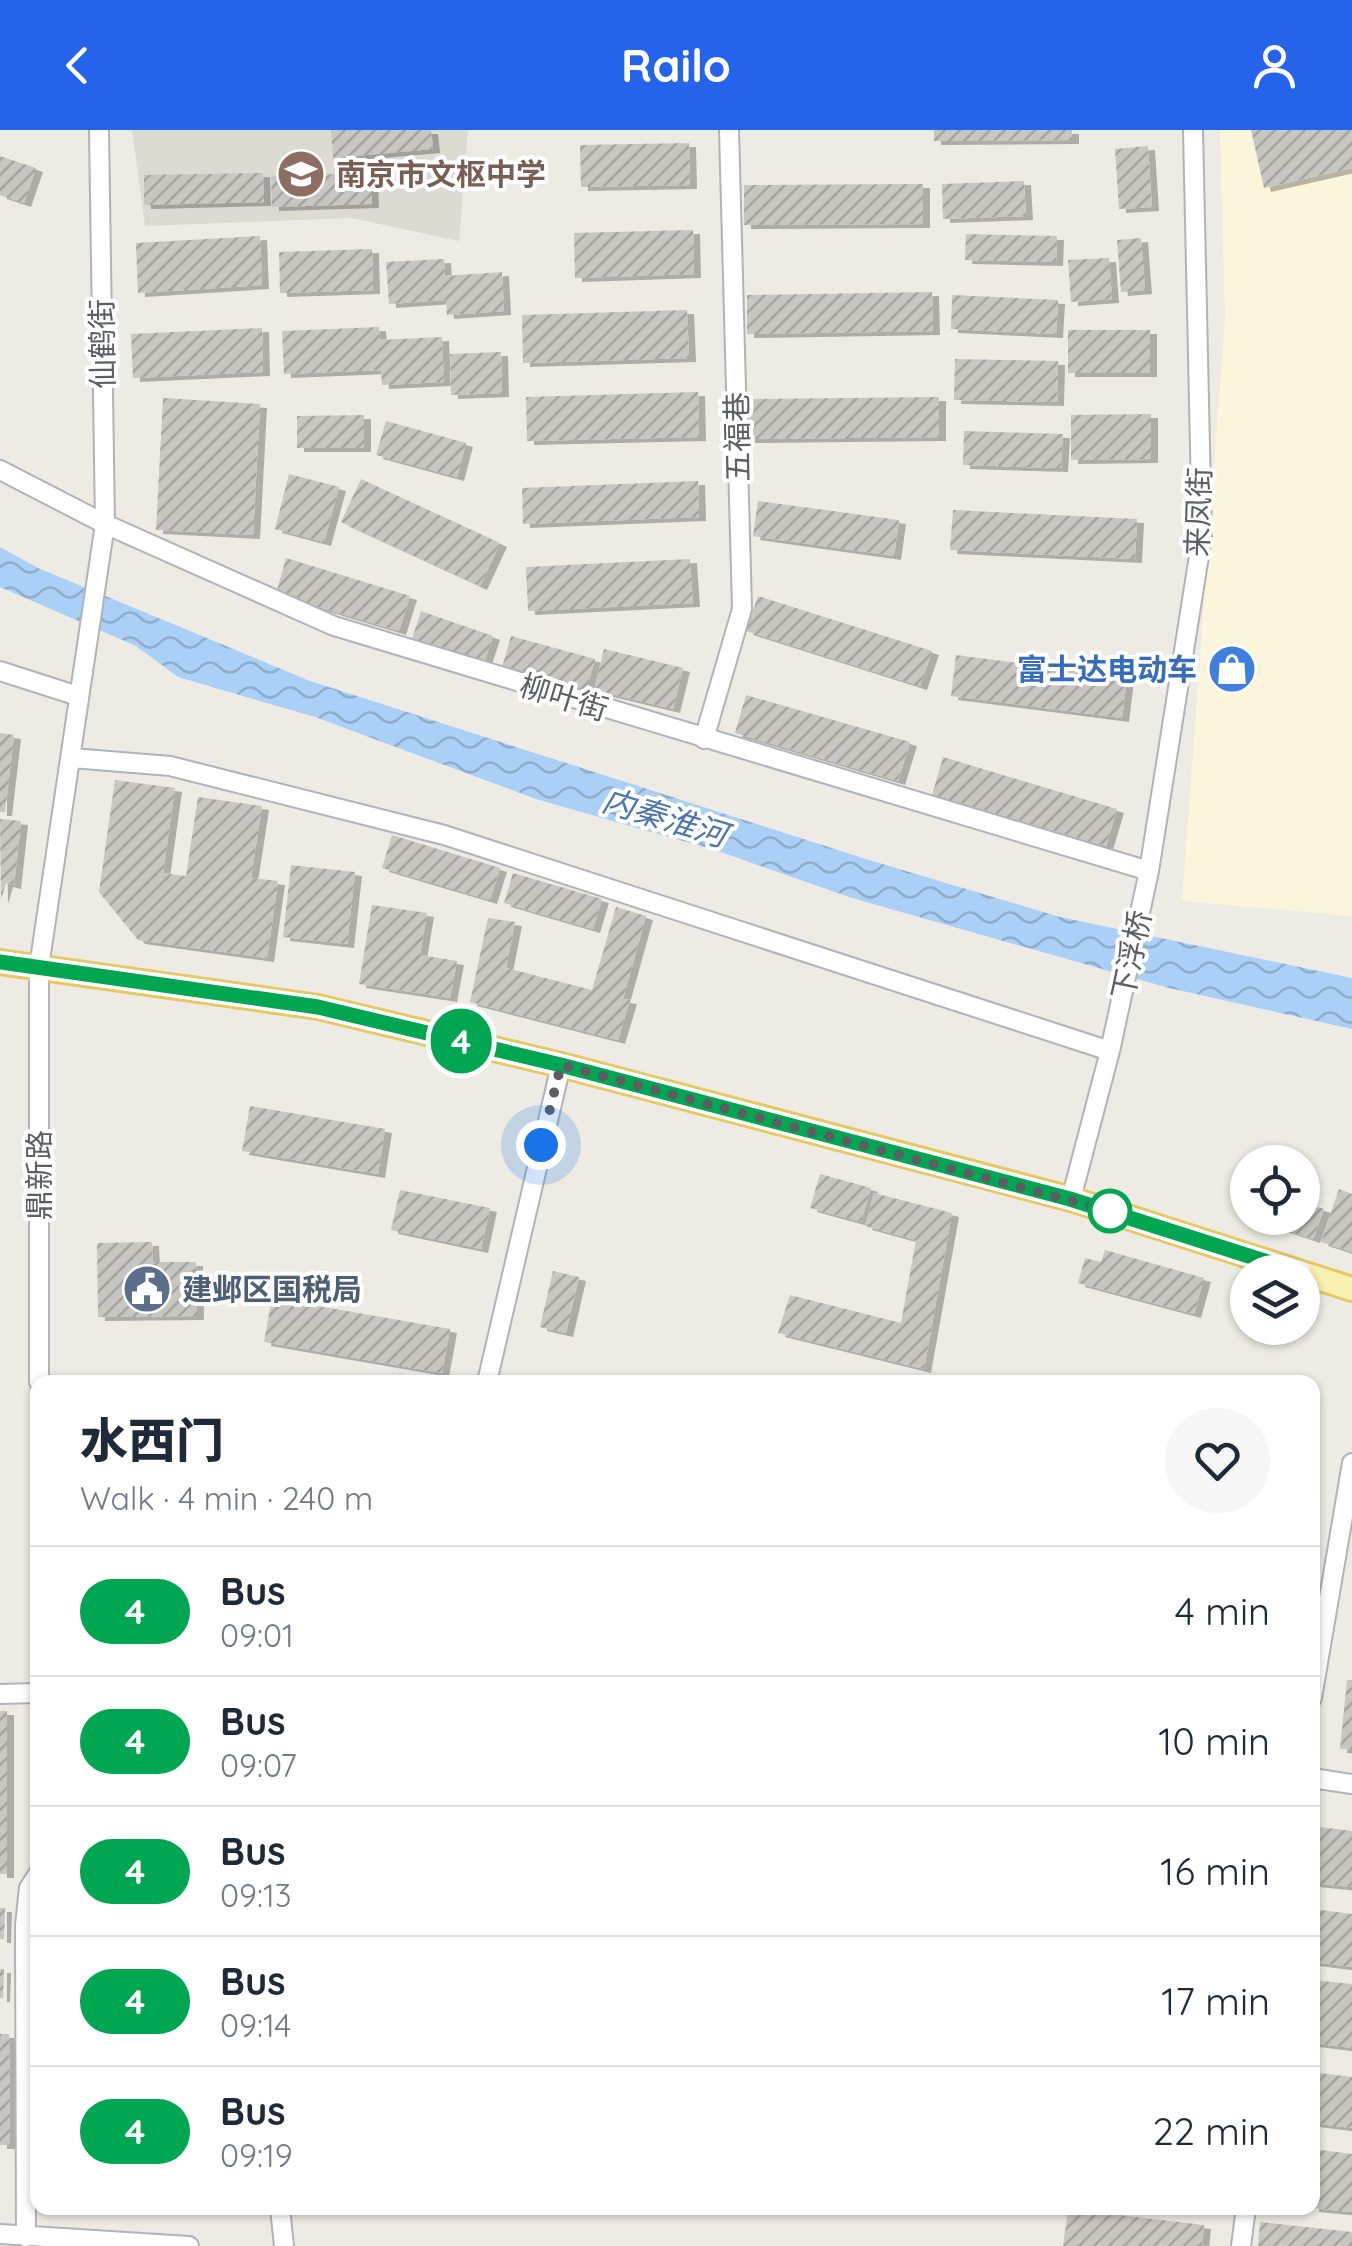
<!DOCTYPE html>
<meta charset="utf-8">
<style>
body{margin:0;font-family:Quicksand,"Noto Sans SC",sans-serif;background:#f6f6f7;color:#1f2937;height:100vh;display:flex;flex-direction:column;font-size:38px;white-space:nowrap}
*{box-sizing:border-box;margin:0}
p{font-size:32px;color:#747a83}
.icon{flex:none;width:55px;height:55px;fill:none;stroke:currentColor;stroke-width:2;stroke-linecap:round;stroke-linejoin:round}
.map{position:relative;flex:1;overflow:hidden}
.panel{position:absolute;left:30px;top:1245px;width:1290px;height:840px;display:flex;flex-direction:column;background:#fff;border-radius:20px;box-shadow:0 2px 8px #0004}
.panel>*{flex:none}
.badge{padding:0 20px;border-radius:32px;font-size:35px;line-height:65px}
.controls{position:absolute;left:1230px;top:1015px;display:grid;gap:20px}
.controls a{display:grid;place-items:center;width:90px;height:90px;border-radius:50%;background:#fff;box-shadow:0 2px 8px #0004;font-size:50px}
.you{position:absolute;width:50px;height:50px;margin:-25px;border:8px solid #fff;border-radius:50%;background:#1a73e8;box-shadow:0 0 0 15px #1a73e833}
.map>.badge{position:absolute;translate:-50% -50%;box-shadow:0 0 0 5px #fff}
.round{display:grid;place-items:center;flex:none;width:105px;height:105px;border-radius:52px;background:#f6f6f7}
.summary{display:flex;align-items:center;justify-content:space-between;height:170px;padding:0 50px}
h1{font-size:48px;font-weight:800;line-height:75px}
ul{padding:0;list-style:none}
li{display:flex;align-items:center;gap:30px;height:130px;padding:0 50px;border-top:2px solid #e0e1e3}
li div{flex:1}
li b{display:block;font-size:38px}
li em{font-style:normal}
li .badge{min-width:110px;font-weight:700;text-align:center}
header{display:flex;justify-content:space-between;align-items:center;height:130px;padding:0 50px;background:#2563eb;color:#fff;font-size:45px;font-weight:800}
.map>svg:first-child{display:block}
.commercial{fill:#fbf5db}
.education{fill:#dddad2}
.water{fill:url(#water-waves)}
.building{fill:url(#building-hatch);filter:url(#shadow)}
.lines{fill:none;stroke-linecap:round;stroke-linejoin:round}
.minor-casing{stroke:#b1b3b8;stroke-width:22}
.major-casing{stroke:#e4c965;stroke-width:28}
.minor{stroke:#fff;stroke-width:18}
.major{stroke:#f7f0ae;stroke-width:22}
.line-casing{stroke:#fff;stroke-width:22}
.line{stroke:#00a651;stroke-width:15}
.walk{stroke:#5c5e63;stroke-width:10;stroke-dasharray:0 18}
.stop-dot{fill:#fff;stroke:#00a651;stroke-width:5}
.labels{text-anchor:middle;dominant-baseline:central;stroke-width:8;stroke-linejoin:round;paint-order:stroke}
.education-label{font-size:30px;font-weight:bold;fill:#785e54;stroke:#fff;text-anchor:start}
.street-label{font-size:30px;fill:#5c5e63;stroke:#fff}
.shop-label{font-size:30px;font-weight:bold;fill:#366cbe;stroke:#fff;text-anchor:end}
.service-label{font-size:30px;font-weight:bold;fill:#4e5e75;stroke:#fff;text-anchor:start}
.water-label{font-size:32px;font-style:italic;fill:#4b76b0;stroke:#fff}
</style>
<header><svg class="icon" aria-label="back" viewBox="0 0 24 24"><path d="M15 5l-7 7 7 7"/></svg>Railo<svg class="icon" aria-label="person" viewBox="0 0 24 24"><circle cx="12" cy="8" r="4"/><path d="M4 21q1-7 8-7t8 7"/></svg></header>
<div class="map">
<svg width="1352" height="2116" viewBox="0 0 1352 2116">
<defs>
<pattern id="water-waves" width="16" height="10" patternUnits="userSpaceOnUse" patternTransform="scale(2.5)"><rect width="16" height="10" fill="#aad0f7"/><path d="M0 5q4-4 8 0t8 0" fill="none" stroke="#8eaccc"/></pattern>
<pattern id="building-hatch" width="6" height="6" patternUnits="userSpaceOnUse" patternTransform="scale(2.5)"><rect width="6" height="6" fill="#c8c6c0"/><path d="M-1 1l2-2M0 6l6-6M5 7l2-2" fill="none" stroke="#a6a4a0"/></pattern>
<filter id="shadow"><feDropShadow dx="7" dy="4" stdDeviation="0" flood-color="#0004"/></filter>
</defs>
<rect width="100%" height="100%" fill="#edebe4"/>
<path class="commercial" d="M1220 0H1352V786L1182 771 1225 188Z"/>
<path class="education" d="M132 0H468L459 111 351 88 145 96Z"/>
<path class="water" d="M0 417 38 438 310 551 869 730 1060 787 1352 848V899L1169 858 852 768 718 721 536 669 315 587 178 547 136 516 0 457Z"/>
<path class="building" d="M331 0H431L433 19 333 28Z
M934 0H1072V10L934 11Z
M1251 0H1352V38L1264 58Z
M689 13 690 55 581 57 580 15Z
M1148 16 1152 77 1119 79 1115 19Z
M0 26 36 38 24 73 0 65Z
M263 43 264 72 144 75V45Z
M371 43 372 74 272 77 271 46Z
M1024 51 1026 86 943 89 942 54Z
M923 54V94L744 95V55Z
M693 100 694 144 575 148 574 103Z
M966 104 1057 106 1056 132 965 130Z
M260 106 262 155 138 163 136 113Z
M1141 108 1145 160 1121 162 1117 110Z
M372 119 373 160 280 163 279 122Z
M1109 128 1112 169 1071 172 1068 130Z
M444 129 445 146 502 142 504 181 447 185 446 170 389 174 386 132Z
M932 162 933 201 747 204V165Z
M952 165 1058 170 1056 204 951 199Z
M687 180 689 228 523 233 522 185Z
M379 197 380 210 442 207 444 252 382 255 381 240 284 244 282 201Z
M262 198 263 242 133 248 131 204Z
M1068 200H1150V243H1068Z
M501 222 502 263 451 265 450 224Z
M955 229 1058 231 1057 272 954 270Z
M698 262 699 307 527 311 526 267Z
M939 267V307L748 309V269Z
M163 268 260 274 253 405 156 400Z
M1151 284V329L1071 330V285Z
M364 285V318H297V286Z
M386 291 466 313 457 347 376 325Z
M964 301 1063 304 1061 338 963 335Z
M289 344 339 357 324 412 275 399Z
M361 349 500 413 480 456 341 392Z
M698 351 699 387 523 394 522 358Z
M758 371 899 390 894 426 753 406Z
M953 380 1137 389 1135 429 950 420Z
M286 428 410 466 399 501 276 464Z
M690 429 693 473 528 481 526 437Z
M758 466 932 521 920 556 746 501Z
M421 481 493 506 483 536 411 512Z
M511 506 595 529 585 564 501 541Z
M604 519 683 538 673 579 594 560Z
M956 525 1127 547 1122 588 951 566Z
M746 565 910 612 898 651 735 603Z
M0 603 14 605 5 682H0Z
M943 627 1117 679 1106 716 932 665Z
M115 650 175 658 163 743 186 746 198 667 262 676 251 748 278 751 267 828 138 810 99 762Z
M0 689 21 691 14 755 6 753 1 770Z
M392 705 500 738 490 770 382 738Z
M291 735 355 742 347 814 283 807Z
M513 743 602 769 593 799 504 773Z
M372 775 427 783 420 825 457 831 450 868 359 854Z
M616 777 646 786 623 869 630 870 618 910 470 872 488 788 515 792 506 838 592 860Z
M250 976 385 999 378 1044 242 1021Z
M820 1044 871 1058 861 1092 810 1078Z
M1248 1052V1087L1236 1083Z
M1339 1059 1352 1064V1122L1321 1112Z
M400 1060 490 1078 481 1119 391 1100Z
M874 1063 952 1083 924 1239 778 1203 790 1165 901 1193 916 1110 865 1096Z
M1302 1072 1324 1079 1313 1109 1251 1088H1302Z
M152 1112 153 1132H196L197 1186 98 1187 97 1113Z
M1105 1120 1204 1148 1194 1184 1078 1153 1085 1128 1101 1132Z
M553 1141 579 1147 566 1203 540 1197Z
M272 1168 450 1199 442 1243 264 1212Z
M1347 1550H1352V1620L1340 1619Z
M0 1581H7V1744H0Z
M1312 1696 1352 1701V1757L1312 1753Z
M0 1778H5L4 1809H0Z
M1312 1779 1352 1784V1837L1312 1832Z
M0 1839H4L3 1868H0Z
M1312 1850 1352 1854V1918L1312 1913Z
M0 1904H9L10 2015H0Z
M1312 1942 1352 1947V1998L1312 1993Z
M1312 2019 1352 2024V2082L1312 2078Z
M1068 2079 1204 2095 1202 2116H1063Z
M1260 2092 1352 2102V2116H1258Z"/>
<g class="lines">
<g class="minor-casing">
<path id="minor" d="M0 340 105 394 334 496 1149 741
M0 541 78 566
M704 609 742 479 729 0
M72 628 170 636 444 705 1110 921
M1071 1069 1110 921 1149 741 1202 407 1193 0
M39 1252V837L105 394 99 0
M487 1252 561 935
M0 1564 38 1563
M1312 1568 1352 1333
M1312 1648 1352 1654
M280 2078 284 2116
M0 2104 189 2116
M26 2107 25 1795 29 1758 38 1744
M1241 2116 1246 2078"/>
</g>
<g class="major-casing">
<path id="major" d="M0 832 318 877 561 935 1071 1069 1299 1142
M1302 1143 1352 1159"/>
</g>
<use href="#minor" class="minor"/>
<use href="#major" class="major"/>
</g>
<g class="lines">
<g class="line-casing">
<path id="line" d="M0 832 318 877 561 935 1070 1069 1299 1142"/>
</g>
<use href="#line" class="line"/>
<path class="walk" d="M541 1015 561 935 1110 1081"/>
</g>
<defs>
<g id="school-disc" transform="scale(2.5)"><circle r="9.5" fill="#8d6e63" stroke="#fff"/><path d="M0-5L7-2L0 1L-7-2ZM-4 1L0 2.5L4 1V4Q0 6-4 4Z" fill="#fff"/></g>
<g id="shop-disc" transform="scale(2.5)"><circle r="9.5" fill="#3f7fe0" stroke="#fff"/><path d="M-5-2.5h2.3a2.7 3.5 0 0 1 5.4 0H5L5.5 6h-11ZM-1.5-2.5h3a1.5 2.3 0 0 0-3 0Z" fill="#fff"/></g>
<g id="civic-disc" transform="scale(2.5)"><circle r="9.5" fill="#5c6f8a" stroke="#fff"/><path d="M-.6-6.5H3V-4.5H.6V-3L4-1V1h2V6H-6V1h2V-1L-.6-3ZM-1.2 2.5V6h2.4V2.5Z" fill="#fff"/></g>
</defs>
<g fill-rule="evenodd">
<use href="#school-disc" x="301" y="44"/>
<use href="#shop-disc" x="1232" y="539"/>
<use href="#civic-disc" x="147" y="1159"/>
</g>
<circle class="stop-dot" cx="1110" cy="1081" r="20"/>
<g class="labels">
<g class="education-label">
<text x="336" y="44">南京市文枢中学</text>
</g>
<g class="street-label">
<text transform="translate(102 214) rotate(-91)">仙鹤街</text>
<text transform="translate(737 307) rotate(-91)">五福巷</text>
<text transform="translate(1198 382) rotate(-88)">来凤街</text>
<text transform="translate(564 567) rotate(17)">柳叶街</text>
<text transform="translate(1131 825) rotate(-78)">下浮桥</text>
<text transform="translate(39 1045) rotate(-90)">鼎新路</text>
</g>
<g class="shop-label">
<text x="1197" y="539">富士达电动车</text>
</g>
<g class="service-label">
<text x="182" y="1159">建邺区国税局</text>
</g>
<g class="water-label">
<text transform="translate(665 687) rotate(17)">内秦淮河</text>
</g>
</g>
</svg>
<div class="controls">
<a><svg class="icon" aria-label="locate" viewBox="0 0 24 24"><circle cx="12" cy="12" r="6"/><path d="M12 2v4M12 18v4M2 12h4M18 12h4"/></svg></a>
<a><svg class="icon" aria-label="layers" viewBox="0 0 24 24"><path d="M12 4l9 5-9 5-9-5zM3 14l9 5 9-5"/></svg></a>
</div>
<div class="you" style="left:541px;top:1015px"></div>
<b class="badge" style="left:461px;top:911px;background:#00a651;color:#fff">4</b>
<section class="panel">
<div class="summary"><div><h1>水西门</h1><p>Walk · 4 min · 240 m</p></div><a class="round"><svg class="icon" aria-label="heart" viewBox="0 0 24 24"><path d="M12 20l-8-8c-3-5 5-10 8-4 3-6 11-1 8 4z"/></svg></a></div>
<ul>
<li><span class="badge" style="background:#00a651;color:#fff">4</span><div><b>Bus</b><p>09:01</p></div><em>4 min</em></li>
<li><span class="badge" style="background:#00a651;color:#fff">4</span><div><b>Bus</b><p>09:07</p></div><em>10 min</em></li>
<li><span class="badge" style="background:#00a651;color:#fff">4</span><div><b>Bus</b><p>09:13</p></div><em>16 min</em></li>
<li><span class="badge" style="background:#00a651;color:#fff">4</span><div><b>Bus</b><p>09:14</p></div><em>17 min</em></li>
<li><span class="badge" style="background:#00a651;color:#fff">4</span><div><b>Bus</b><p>09:19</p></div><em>22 min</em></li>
</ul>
</section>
</div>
